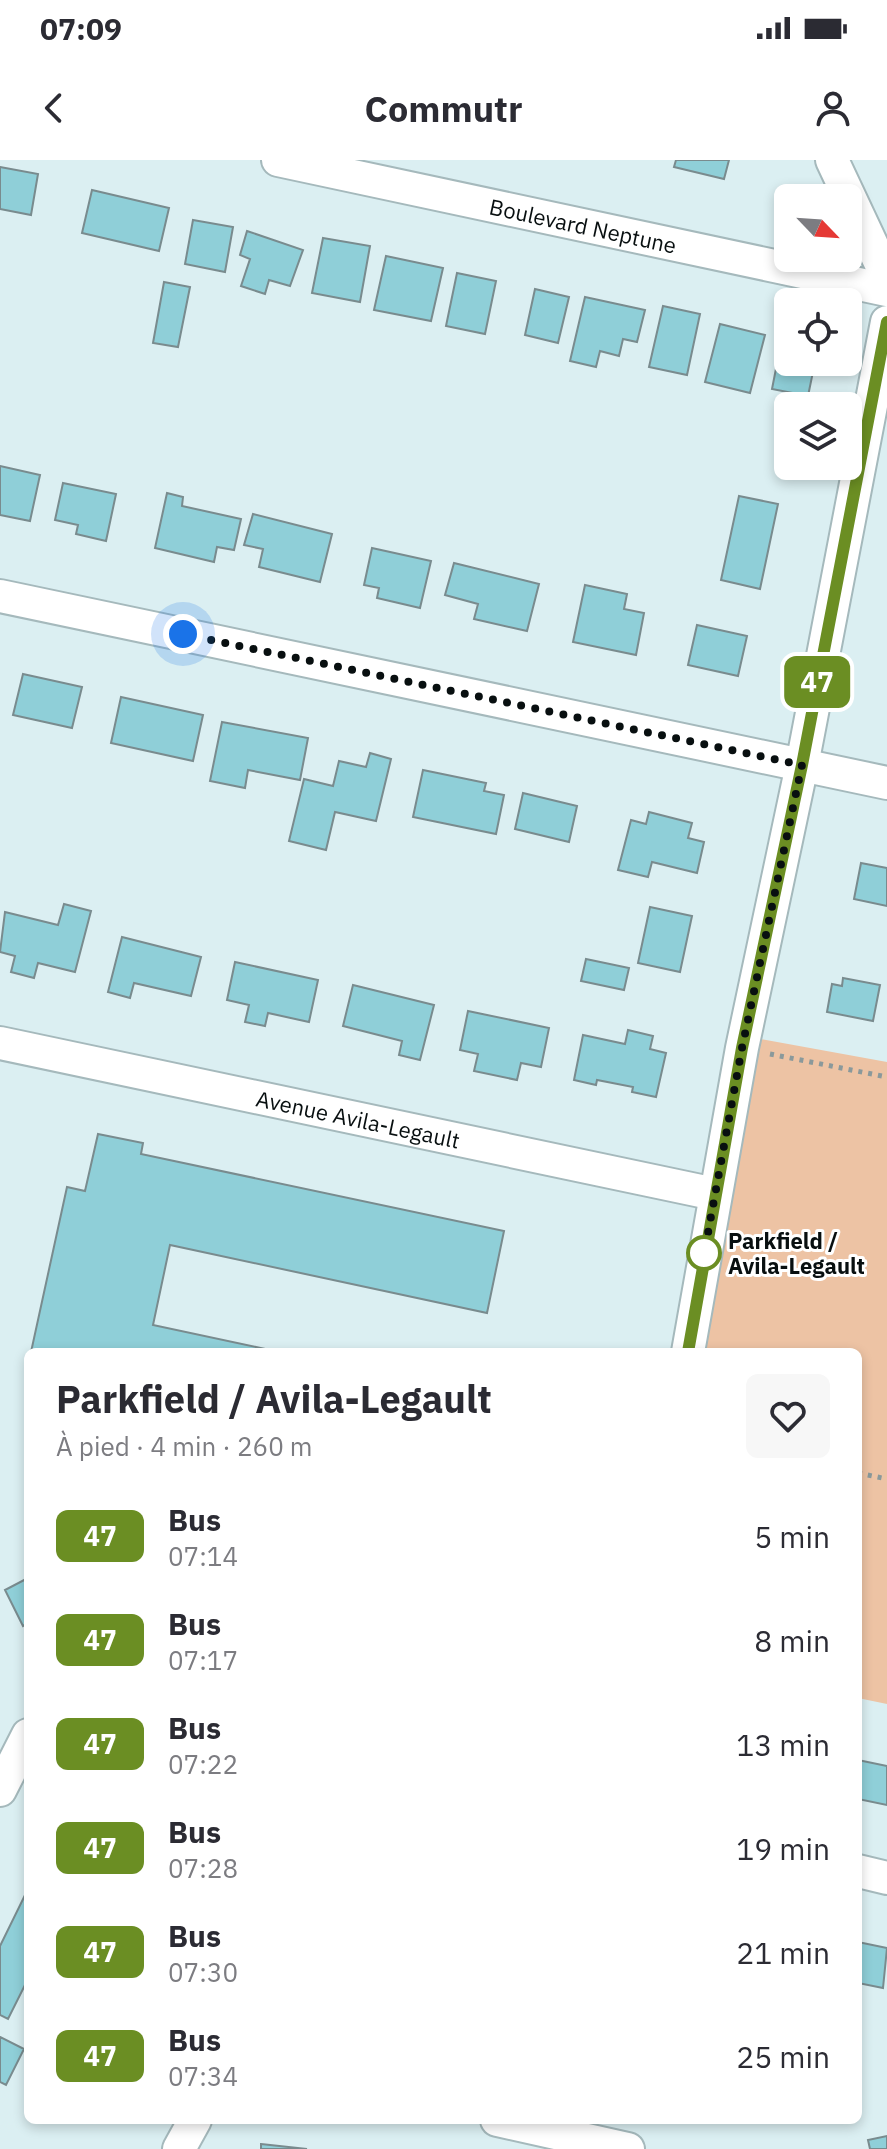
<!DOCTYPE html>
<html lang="fr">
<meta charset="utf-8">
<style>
body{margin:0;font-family:"IBM Plex Sans",sans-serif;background:#f7f7f7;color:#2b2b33;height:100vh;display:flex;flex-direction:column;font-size:30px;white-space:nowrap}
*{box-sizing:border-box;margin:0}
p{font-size:26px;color:#7c7c81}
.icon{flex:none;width:44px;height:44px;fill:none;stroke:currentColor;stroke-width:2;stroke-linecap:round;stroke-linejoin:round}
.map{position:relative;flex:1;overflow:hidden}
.side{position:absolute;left:24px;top:1188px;width:838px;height:776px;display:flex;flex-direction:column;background:#fff;border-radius:12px;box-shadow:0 4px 12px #0003}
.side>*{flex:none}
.badge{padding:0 16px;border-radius:12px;font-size:28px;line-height:52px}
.needle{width:52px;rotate:115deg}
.buttons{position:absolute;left:774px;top:24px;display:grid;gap:16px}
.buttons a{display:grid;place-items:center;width:88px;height:88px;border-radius:12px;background:#fff;box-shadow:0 4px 12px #0003;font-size:40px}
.you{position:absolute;width:40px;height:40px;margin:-20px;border:6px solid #fff;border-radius:50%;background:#1a73e8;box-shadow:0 0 0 12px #1a73e833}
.map>.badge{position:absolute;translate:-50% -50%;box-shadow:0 0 0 4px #fff}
.round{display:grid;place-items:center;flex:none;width:84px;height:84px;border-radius:12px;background:#f7f7f7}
.overview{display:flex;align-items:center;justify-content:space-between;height:136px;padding:0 32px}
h1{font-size:38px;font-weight:700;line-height:60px}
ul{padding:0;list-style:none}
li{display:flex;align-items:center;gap:24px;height:104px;padding:0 32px}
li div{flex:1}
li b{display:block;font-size:30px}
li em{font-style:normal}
li .badge{min-width:88px;font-weight:700;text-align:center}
.status{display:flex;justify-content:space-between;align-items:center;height:56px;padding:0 40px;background:#fff;direction:ltr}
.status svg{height:22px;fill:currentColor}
header{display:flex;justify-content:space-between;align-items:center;height:104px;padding:0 32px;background:#fff;font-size:36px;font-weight:700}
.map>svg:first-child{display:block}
.green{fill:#edc3a4}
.building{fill:#8fcfd8;stroke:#798b8e;stroke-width:2}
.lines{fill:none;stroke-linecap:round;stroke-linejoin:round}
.street-casing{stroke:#a5b9bc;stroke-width:36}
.path{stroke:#8a999b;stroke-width:5;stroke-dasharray:4 6;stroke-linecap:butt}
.street{stroke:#fff;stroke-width:32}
.line-casing{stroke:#fff;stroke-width:18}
.line{stroke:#6b8e23;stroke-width:12}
.walk{stroke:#080f10;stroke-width:8;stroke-dasharray:0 14.4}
.stop-dot{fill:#fff;stroke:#6b8e23;stroke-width:4}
.labels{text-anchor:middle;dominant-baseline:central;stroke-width:6;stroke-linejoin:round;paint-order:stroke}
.street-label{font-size:22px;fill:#080f10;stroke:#fff}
.stop-label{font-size:22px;font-weight:bold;fill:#080f10;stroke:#fff;text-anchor:start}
</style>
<div class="status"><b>07:09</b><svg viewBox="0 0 49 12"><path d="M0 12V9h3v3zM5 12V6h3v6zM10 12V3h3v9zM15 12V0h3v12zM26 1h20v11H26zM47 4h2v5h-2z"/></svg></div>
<header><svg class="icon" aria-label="back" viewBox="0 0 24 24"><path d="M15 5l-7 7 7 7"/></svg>Commutr<svg class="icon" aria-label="person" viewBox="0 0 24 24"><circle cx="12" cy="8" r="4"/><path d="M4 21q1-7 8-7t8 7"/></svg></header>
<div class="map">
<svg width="887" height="1989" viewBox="0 0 887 1989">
<rect width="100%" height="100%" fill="#dbeff2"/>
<path class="green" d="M744 876 887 902V1544L858 1538V1192H680Z"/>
<path class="building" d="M676 0H729L724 19 674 7Z
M0 7 38 14 31 55 0 49Z
M92 30 169 48 159 91 82 73Z
M193 60 233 67 225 112 185 104Z
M247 71 303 90 290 126 269 120 265 134 241 126 250 99 240 95Z
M323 78 370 86 360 142 312 133Z
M386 96 443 108 431 161 374 150Z
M457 113 496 121 485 174 446 166Z
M164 122 190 127 178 187 153 183Z
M535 129 569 137 558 183 525 175Z
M585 137 645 150 637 182 623 179 619 196 600 191 596 207 570 201Z
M663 146 700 154 687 215 649 207Z
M720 164 765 175 750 233 705 222Z
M783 173 788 174V202H815L808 236 772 229Z
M0 306 40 315 30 361 0 355Z
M63 323 116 334 106 381 76 374 78 365 55 360Z
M167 333 183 337 182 346 241 359 234 390 217 387 214 402 155 388Z
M739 336 778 344 760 429 721 420Z
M253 354 332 374 320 422 259 407 263 389 244 385Z
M372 388 431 401 420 448 377 438 379 428 364 425Z
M454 403 539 424 527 471 474 459 478 444 445 435Z
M585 425 627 434 624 449 644 453 636 495 573 482Z
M697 465 747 476 738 516 688 505Z
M23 514 82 527 72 568 13 555Z
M121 537 203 555 193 601 111 583Z
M222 562 308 578 300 620 248 610 245 628 210 621Z
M370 593 391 599 376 661 335 652 326 690 289 681 304 619 333 626 339 601 366 607Z
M423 610 486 623 484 631 504 635 496 674 413 657Z
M523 633 577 646 569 682 515 669Z
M649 652 692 663 688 678 704 682 697 713 652 702 648 717 618 710 631 660 646 664Z
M861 703 887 708V746L854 739Z
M64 744 91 751 75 812 38 803 34 818 11 812 15 796 0 792 5 752 58 765Z
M650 747 692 756 680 812 638 803Z
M122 777 201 797 191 836 134 823 130 838 108 832Z
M586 799 629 808 624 830 581 821Z
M235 802 318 820 309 862 268 853 265 866 245 862 249 845 227 840Z
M843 818 880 825 873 861 827 852 832 824 842 826Z
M353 825 434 845 420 900 399 895 402 881 343 866Z
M468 851 549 868 541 907 521 903 517 920 474 911 478 894 460 890Z
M628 870 653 876 650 889 666 893 656 937 632 932 633 927 597 920 596 925 574 920 583 875 625 884Z
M98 974 143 983 141 994 504 1071 487 1153 170 1085 153 1165 279 1192H31L67 1027 85 1031Z
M28 1418V1463L23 1466 5 1430Z
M858 1600 887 1606V1645L858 1639Z
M28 1729V1819L8 1859 0 1855V1786Z
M858 1782 887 1788 883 1828 858 1823Z
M0 1877 24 1889 6 1925 0 1922Z
M887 1976V1989H870L868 1980Z
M261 1984 307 1989H261Z"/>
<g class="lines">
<g class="street-casing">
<g id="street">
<path id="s1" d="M278 0 887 130"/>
<path d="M832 0 887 117"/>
<path d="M0 436 887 623"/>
<path id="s2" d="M0 883 715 1034"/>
<path d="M688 1192 742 888 802 605 887 162"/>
<path d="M0 1630 28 1575"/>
<path d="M858 1711 887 1718"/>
<path d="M497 1960 628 1989"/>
<path d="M179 1989 195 1960"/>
</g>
</g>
<path class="path" d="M770 894 887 917
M858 1313 887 1319"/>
<use href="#street" class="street"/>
</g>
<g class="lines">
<g class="line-casing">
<path id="line" d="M688 1192 742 888 802 605 887 162"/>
</g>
<use href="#line" class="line"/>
<path class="walk" d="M183 474 802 605 742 888 703 1100 704 1093"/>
</g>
<circle class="stop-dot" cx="704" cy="1093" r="16"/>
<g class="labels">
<g class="street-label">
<text stroke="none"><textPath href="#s1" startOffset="312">Boulevard Neptune</textPath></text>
<text stroke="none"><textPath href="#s2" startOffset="366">Avenue Avila-Legault</textPath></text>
</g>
<g class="stop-label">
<text x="728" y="1080">Parkfield /<tspan x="728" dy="25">Avila-Legault</tspan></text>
</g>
</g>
</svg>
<div class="buttons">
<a><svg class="needle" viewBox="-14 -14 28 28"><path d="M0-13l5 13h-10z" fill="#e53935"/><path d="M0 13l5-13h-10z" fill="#7c7c81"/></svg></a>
<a><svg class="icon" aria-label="locate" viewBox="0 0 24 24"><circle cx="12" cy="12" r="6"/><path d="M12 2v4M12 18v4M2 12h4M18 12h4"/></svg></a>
<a><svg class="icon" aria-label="layers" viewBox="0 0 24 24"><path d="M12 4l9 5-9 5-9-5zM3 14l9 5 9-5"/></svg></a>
</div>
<div class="you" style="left:183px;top:474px"></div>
<b class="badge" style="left:817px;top:522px;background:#6b8e23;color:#fff">47</b>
<section class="side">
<div class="overview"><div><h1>Parkfield / Avila-Legault</h1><p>À pied · 4 min · 260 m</p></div><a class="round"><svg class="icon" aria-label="heart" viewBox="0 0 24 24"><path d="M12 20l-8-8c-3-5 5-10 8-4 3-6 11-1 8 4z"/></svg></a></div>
<ul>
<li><span class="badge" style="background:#6b8e23;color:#fff">47</span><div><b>Bus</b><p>07:14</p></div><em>5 min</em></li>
<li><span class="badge" style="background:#6b8e23;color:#fff">47</span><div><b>Bus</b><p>07:17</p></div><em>8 min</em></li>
<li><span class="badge" style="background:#6b8e23;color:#fff">47</span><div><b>Bus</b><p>07:22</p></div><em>13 min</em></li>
<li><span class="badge" style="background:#6b8e23;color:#fff">47</span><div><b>Bus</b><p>07:28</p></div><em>19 min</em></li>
<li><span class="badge" style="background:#6b8e23;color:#fff">47</span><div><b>Bus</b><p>07:30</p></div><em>21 min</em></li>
<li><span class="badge" style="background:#6b8e23;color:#fff">47</span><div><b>Bus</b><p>07:34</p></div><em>25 min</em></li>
</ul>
</section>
</div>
